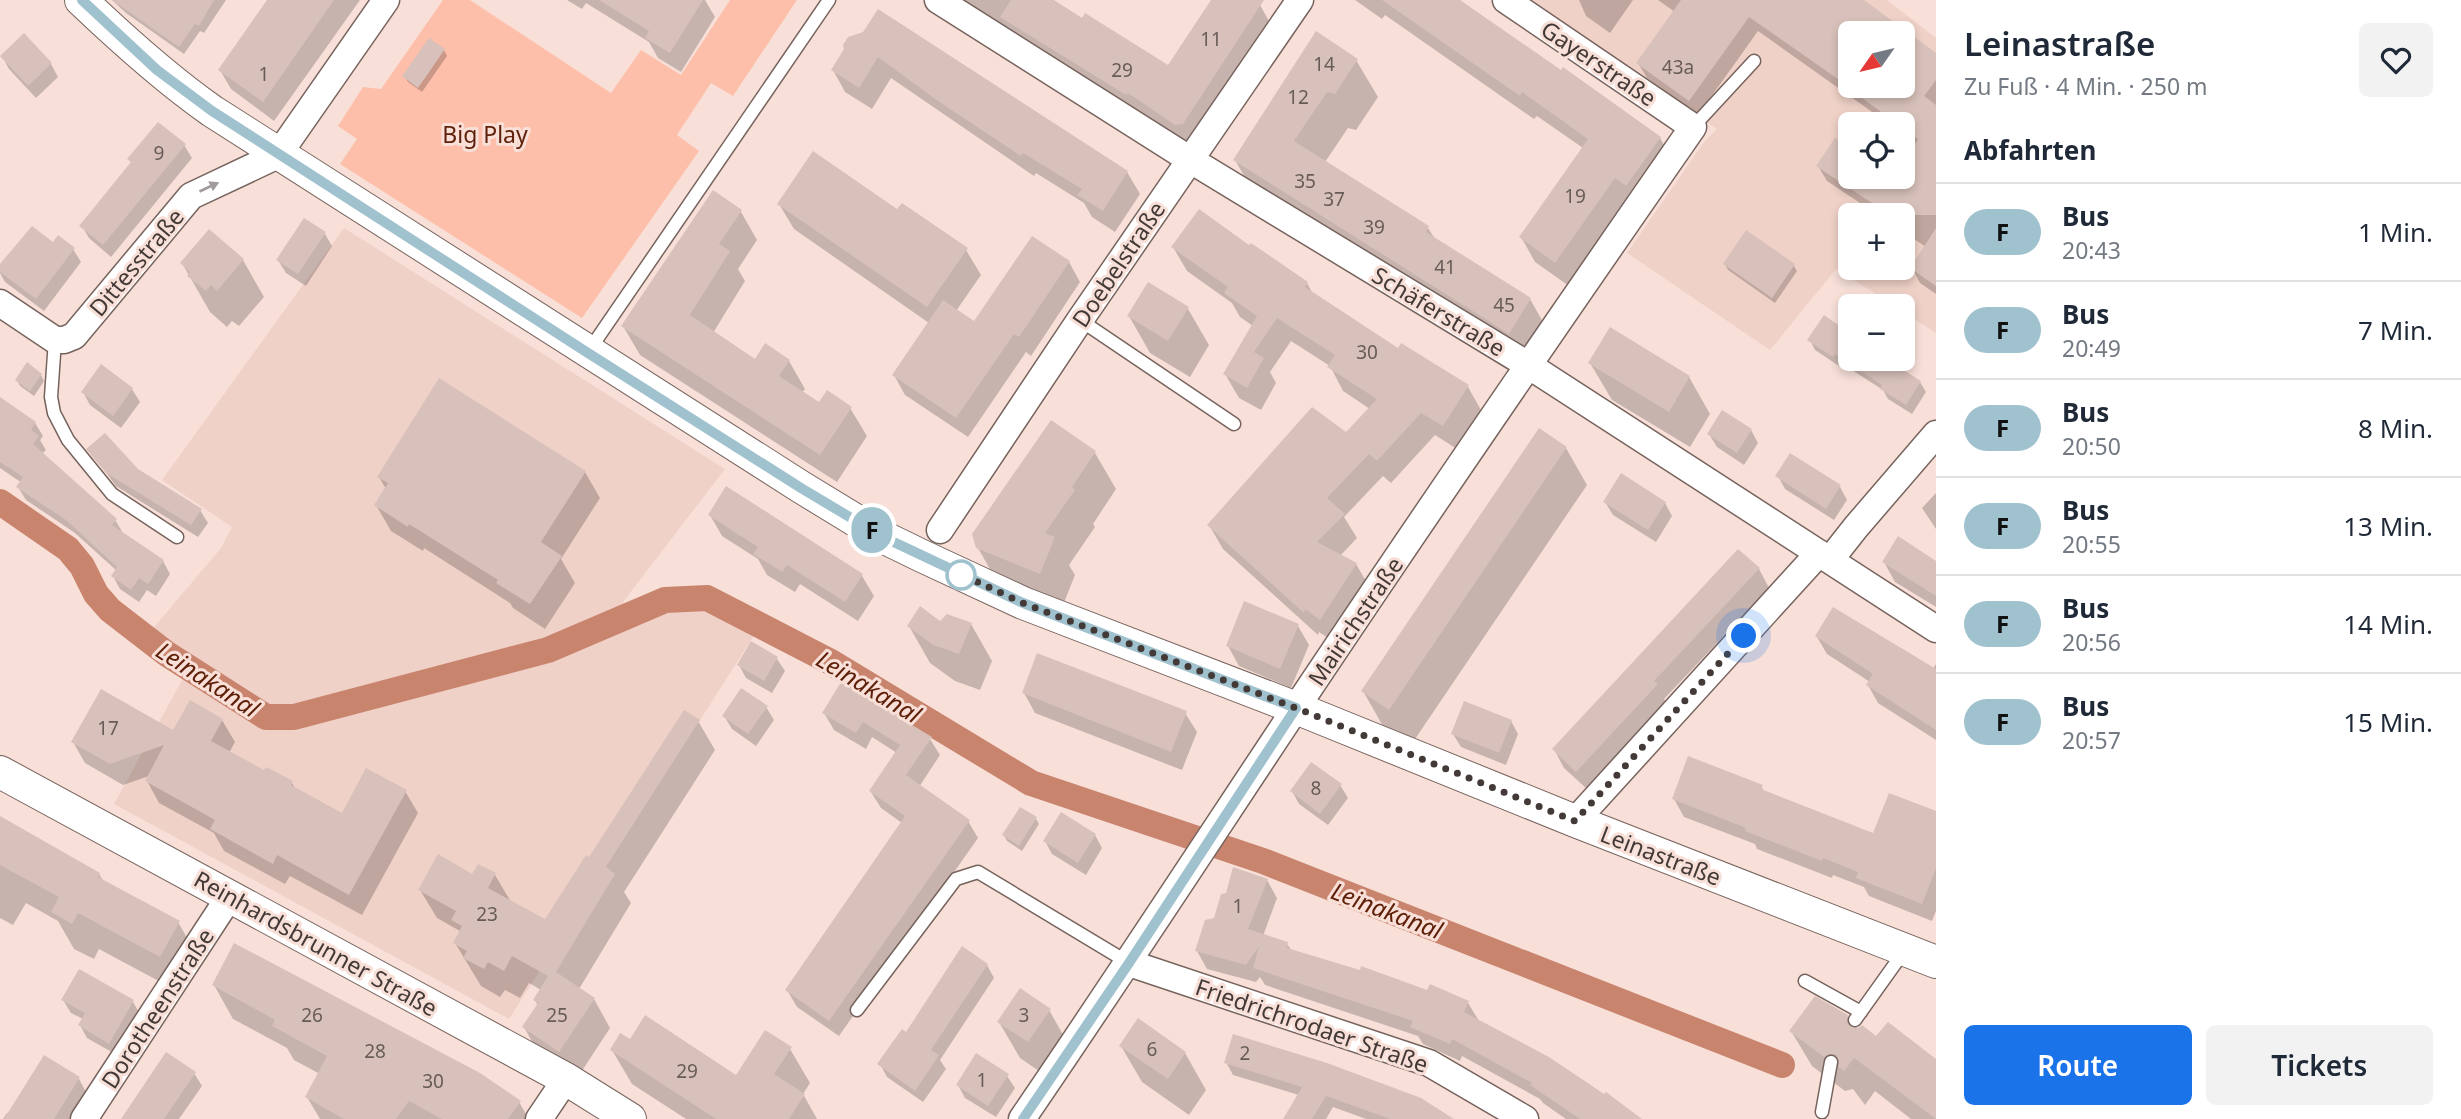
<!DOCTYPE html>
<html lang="de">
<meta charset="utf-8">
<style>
body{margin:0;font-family:"Noto Sans",sans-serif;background:#f2f2f3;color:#1f2937;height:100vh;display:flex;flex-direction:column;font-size:26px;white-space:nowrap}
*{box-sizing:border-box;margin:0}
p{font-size:23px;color:#747a83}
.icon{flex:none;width:38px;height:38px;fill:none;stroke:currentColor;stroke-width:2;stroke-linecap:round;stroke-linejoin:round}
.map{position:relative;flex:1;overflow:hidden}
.side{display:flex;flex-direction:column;background:#fff;width:525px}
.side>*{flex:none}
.badge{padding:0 14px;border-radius:23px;font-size:24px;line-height:46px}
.needle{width:46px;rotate:236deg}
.fabs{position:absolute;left:1838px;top:21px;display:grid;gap:14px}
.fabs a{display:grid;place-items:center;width:77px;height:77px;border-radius:10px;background:#fff;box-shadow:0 4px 10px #0003;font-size:35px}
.you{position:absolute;width:35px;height:35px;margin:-18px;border:5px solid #fff;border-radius:50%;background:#1a73e8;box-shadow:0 0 0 10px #1a73e833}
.map>.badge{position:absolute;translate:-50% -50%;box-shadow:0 0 0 4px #fff}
h2{padding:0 28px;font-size:26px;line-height:63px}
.round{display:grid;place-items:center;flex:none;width:74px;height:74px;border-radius:10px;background:#f2f2f3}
.summary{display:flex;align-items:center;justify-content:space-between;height:119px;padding:0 28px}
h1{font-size:33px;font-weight:600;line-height:52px}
.cta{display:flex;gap:14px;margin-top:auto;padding:14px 28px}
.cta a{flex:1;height:80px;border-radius:10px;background:#1a73e8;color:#fff;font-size:28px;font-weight:600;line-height:80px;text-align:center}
.cta a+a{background:#f2f2f3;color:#1f2937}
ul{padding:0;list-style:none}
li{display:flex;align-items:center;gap:21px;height:98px;padding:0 28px;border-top:2px solid #e0e1e3}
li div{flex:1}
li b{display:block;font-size:26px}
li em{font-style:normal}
li .badge{min-width:77px;font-weight:700;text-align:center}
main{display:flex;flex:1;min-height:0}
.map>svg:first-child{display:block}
.built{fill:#efd1c7;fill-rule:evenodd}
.green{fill:#febfaa}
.shadow{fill:#0003;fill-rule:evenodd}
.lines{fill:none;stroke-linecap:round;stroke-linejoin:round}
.canal{stroke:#c9846e;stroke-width:26}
.building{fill:#d8c1ba;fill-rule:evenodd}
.service-casing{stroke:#77635d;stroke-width:15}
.minor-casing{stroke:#77635d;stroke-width:29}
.tertiary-casing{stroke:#77635d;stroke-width:34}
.service{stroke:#fff;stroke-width:12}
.minor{stroke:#fff;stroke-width:26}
.tertiary{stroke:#fff;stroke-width:32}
.oneway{fill:#a19c9b}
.line-casing{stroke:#fff;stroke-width:16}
.line{stroke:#a0c1ce;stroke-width:10}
.walk{stroke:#433a37;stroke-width:7;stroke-dasharray:0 12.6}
.stop-dot{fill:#fff;stroke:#a0c1ce;stroke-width:3.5}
.labels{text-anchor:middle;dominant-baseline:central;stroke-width:6;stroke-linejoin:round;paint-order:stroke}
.number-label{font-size:19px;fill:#685c58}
.street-label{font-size:23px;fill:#433a37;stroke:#f8e0d9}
.park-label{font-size:23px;fill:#60210b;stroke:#f8e0d9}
.water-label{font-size:24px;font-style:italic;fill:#5f2009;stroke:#f8e0d9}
</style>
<main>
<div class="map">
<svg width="1936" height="1119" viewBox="0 0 1936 1119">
<rect width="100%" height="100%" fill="#f8e0d9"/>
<path class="built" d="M1532 0H1887L1936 38V333L1902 311V306H1895L1836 269 1770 350 1627 253 1704 142 1717 129ZM1850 33H1902V86H1850ZM1850 124H1902V177H1850ZM1850 215H1902V268H1850Z
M344 228 725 469 623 602 630 609 656 598 715 595 764 620 509 1019 114 804 192 662 150 632 221 548 232 527 162 480Z"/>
<path class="green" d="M443 0H470L611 93 641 50 681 75 730 0H797L733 96 711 83 677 135 699 151 582 318 340 164 357 139 338 126 363 87 381 89Z"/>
<path class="shadow" d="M112 0H226L204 33 200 31 184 54 126 13Z
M286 0H360L274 121 231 89 220 70Z
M567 0H705L715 17 681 72 658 58 649 42 586 3 582 9Z
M953 0H1050L1169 67 1213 0H1252L1260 5 1275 32 1199 151Z
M1355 0H1457L1660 138 1674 163 1569 286 1535 262 1521 237 1583 148 1537 116 1534 119 1385 15 1382 19Z
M1579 0H1633L1610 33 1586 16Z
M1658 0H1862L1936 55V294L1920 283 1912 268 1926 247 1902 231V215H1878L1827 181 1818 166 1850 177H1890L1894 179 1896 177H1902L1917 145 1902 134V124H1889L1758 31 1698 115 1647 78 1638 63 1675 12ZM1850 33H1902V86H1850Z
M24 36 51 64 58 77 36 98 9 69 2 56Z
M849 39 1127 172 1140 194 1115 232 1092 217 1084 203 1036 173 1034 176 891 78 872 109 845 92 833 70 846 49Z
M444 50 447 56 422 92 408 82 404 76Z
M1356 60 1378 97 1356 130 1348 128 1325 162 1428 228 1435 239 1530 299 1551 336 1530 369 1256 197 1235 160Z
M184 145 192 158 111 257 89 238 82 226Z
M714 193 741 212 757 240 738 269 745 281 713 333 755 361H789L805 389 802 393 820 405 850 408 867 436 837 482 640 355 623 326Z
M779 204 898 212 966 250 981 275 956 311 975 324 1069 262 1080 282 1031 356 1026 352 968 437 905 395 894 375 929 323 794 229Z
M325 234 332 246 306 286 286 273 278 260Z
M54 244 73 249 81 262 44 311 5 282 0 273V267Z
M1173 247 1250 248 1307 283 1314 296 1399 350 1468 387 1481 410 1457 449 1435 435 1391 483 1383 476 1344 517 1357 538 1340 556 1356 564 1370 588 1334 642 1319 632 1318 635 1223 549 1209 525 1346 435 1370 409 1343 391 1330 366 1291 341 1270 372 1276 383 1261 410 1239 398 1225 374 1253 326 1240 317 1232 303 1187 271Z
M243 260 264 297 239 326 232 321 227 327 210 312 182 263Z
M1725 264 1794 266 1797 271 1775 303 1728 270Z
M1188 309 1209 345 1190 377 1150 353 1129 316Z
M1810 340 1850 359H1885L1920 382 1926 392 1912 414 1888 399 1883 390 1841 363 1839 366 1815 350Z
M1590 363 1689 377 1710 414 1690 447 1612 400Z
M101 367 132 389 140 402 121 428 90 405 83 392Z
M41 375 44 381 34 396 20 386 17 380Z
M6 403 35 423 43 436 40 440 46 450 42 454 115 520 123 533 163 561 170 574 156 596 147 590 139 602 120 589 113 576 117 571 75 533 26 500 18 487 22 483 0 468V412Z
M1052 423 1095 453 1116 489 1093 524 1095 527 1069 565 1075 575 1061 610 999 585 978 548Z
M1751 430 1758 443 1744 465 1717 447 1709 434Z
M1566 448 1587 485 1411 745 1384 728 1363 691Z
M89 449 137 470 200 510 208 523 198 537 116 486Z
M585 472 600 498 561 559 575 583 545 629 513 608 510 603 424 548 423 551 391 531 376 505 386 489 379 477Z
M1778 476 1840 487 1847 500 1834 520 1785 489Z
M1936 493V529L1922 508Z
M1605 502 1665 503 1672 516 1656 542 1613 515Z
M710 515 862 576 874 596 858 621 800 584 795 592 767 575 758 559 722 536Z
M1738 551 1759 569 1769 588 1664 699 1667 704 1587 789 1564 768 1554 749Z
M1884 562 1936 563V607L1895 582Z
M971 624 992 661 980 690 955 681 930 663 909 626Z
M1298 626 1309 645 1291 688 1239 666 1228 646Z
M1817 637 1933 669 1936 664V740L1878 703 1868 685 1870 682 1827 654Z
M752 643 777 659 785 671 772 693 746 678 739 665Z
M842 684 930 739 940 755 919 787 968 821 978 838 839 1036 797 1007 787 990 902 823 881 808 871 792 897 753 872 737 866 749 834 730 824 713Z
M1024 693 1185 713 1197 732 1182 770 1035 713Z
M766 707 774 720 756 746 732 729 724 716Z
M222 720 235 742 229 753 265 773 292 783 296 790 342 815 405 791 418 813 362 915 290 876 285 884 224 851 214 833 159 803 147 781 149 776 123 785 85 763 73 742 174 732Z
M698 721 715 750 624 892 631 903 579 989 594 999 610 1028 576 1080 540 1056 524 1027 538 1006 535 1000 541 990 529 983 520 998 505 990 500 997 481 986 455 943 460 931 437 918 420 890 473 876 495 875 511 902 546 922 590 860Z
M1511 721 1518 734 1506 765 1461 747 1453 734Z
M1340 785 1348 798 1328 825 1299 804 1292 791Z
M1761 787 1765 792 1874 835 1936 814V911L1932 921 1869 896 1864 887 1833 875 1832 878 1757 849 1755 844 1684 817 1674 799Z
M0 817 99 874 104 882 178 922 199 959 181 993 99 949 94 959 74 949 58 921 26 903 13 925 0 918Z
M1036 819 1039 824 1022 851 1007 841 1004 835Z
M1095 835 1102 848 1086 875 1052 854 1045 841Z
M1267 880 1277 898 1263 936 1287 944 1292 951 1468 1003 1479 1021 1639 1119H1566L1543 1103 1540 1099 1462 1056 1460 1061 1423 1044 1418 1036 1265 985 1260 977 1256 982 1207 969 1197 951 1216 920Z
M987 965 994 978 940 1060 946 1069 923 1102 887 1077 880 1064 906 1034Z
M214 985 519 1102 529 1119H320L307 1097 320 1074 294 1060 287 1048 233 1019Z
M63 1000 133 1002 140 1014 117 1055 87 1038 80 1025 83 1019 71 1013Z
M1049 1010 1070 1047 1049 1078 1020 1058 999 1022Z
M1847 1016 1854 1030 1936 1061V1119H1911L1875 1091 1865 1105 1853 1089 1845 1091 1812 1066 1791 1031Z
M631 1041 736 1077 790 1049 810 1083 803 1094 817 1119H686L632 1084 612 1050Z
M1121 1046 1185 1053 1206 1090 1189 1115 1142 1082Z
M45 1057 79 1079 86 1092 69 1119H3L7 1113 9 1114Z
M1226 1062 1447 1119H1366L1333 1107 1326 1119H1285L1299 1095 1233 1075Z
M194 1073 202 1086 179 1119H123Z
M1007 1076 1015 1088 996 1117 965 1098 958 1085Z"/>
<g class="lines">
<path class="canal" d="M0 502 68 549 82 566 96 594 110 610 167 654 266 717H294L548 650 665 600 707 598 829 661 1031 783 1263 861 1782 1065"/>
</g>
<path class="building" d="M112 0H214L199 26 195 24 179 47Z
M267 0H334L263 102 218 70Z
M599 0H703L670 53 645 38 649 31Z
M1011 0H1054L1082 18 1085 13 1168 65 1211 0H1264L1183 124 1175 125 1128 93 1126 95 1000 17Z
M1382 0H1460L1561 70 1563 67 1661 137 1626 186 1615 178 1555 263 1519 237 1588 139 1522 92 1520 96Z
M1681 0H1864L1936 53V80L1924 96 1936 105V215H1890L1816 166 1835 138 1850 148V177H1902V164L1918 139 1902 127V124H1898L1845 86H1848L1749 17 1689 101 1636 63ZM1850 33H1902V86H1850Z
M878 9 1128 171 1103 211 1077 195 1082 189 1023 153 1021 156 938 101 878 57 859 88 831 70 844 49 843 45 848 37 863 32Z
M1316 31 1358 59 1335 94 1327 92 1294 141 1429 226 1426 232 1531 298 1509 334 1233 160Z
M24 33 52 63 28 86 0 56Z
M429 38 445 49 418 88 402 76Z
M158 122 186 144 103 245 79 226 131 162 127 159Z
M813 151 897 209 902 203 968 248 927 307 777 204Z
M713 190 742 210 719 244 730 251 690 315 755 359 765 343 790 360 779 376 819 402 827 390 852 407 820 455 621 326Z
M1199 209 1249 245 1251 243 1308 282 1305 287 1398 348 1401 343 1469 385 1443 426 1421 413 1377 461 1369 454 1327 498 1345 514 1317 542 1357 563 1320 620 1305 609 1304 613 1207 525 1312 407 1346 432 1377 399 1327 367 1335 355 1277 318 1254 352 1264 358 1247 388 1223 374 1257 316 1224 293 1228 287 1171 247Z
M304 218 326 232 298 274 276 260Z
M32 226 53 242 58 235 75 248 36 299 0 272V264Z
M1936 228V286L1910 268Z
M209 229 244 259 217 291 211 285 206 291 187 276 190 272 180 263Z
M1746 230 1795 264 1772 298 1723 264Z
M1032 236 1070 261 1019 337 1014 334 956 418 892 375 943 300 974 321Z
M1148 282 1189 307 1168 341 1127 316Z
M1824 315 1850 333V359H1886L1921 381 1906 405 1880 389 1882 385 1835 354 1833 357 1807 340Z
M1610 327 1690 376 1669 412 1588 363Z
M27 362 42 374 30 391 15 380Z
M101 364 133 388 113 416 81 392Z
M439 378 586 471 541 542 562 556 530 604 496 583 498 580 409 524 408 527 374 505 388 483 377 477Z
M0 397 36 422 31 430 39 436 33 444 117 519 112 525 164 560 148 584 139 578 131 590 111 576 117 567 66 520 16 487 23 477 0 462Z
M1722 410 1752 429 1737 453 1707 434Z
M1051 420 1096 451 1072 487 1075 490 1045 533 1055 537 1040 574 976 548 972 534Z
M1539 428 1567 447 1389 710 1361 691Z
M105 433 138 469 202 509 191 525 106 473 86 449Z
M1790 453 1841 485 1826 509 1775 476Z
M1621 473 1666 502 1648 530 1603 502Z
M726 486 863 574 845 602 787 565 782 572 753 554 758 547 708 515Z
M1898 536 1936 561V596L1882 562Z
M1738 549 1760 568 1654 681 1658 684 1576 772 1552 749Z
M1244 601 1299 624 1280 669 1226 646Z
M920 606 940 621 947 614 972 623 959 654 933 645 907 626Z
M1833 607 1936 669V730L1866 685 1873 674 1815 636Z
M751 641 778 657 764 681 737 665Z
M1037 653 1187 711 1171 752 1022 693Z
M841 682 932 737 906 775 970 820 829 1021 785 990 905 816 869 791 900 745 863 722 856 733 822 713Z
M741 688 768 706 748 734 722 716Z
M101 689 173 730 190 700 223 719 211 741 264 770 266 767 293 781 291 785 342 813 366 768 407 790 349 895 277 855 273 864 210 829 215 820 145 781 164 745 110 764 71 742Z
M1464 701 1512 720 1499 753 1451 734Z
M684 710 700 720 606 867 615 874 556 972 595 998 559 1052 522 1027 538 1003 533 1000 548 976 512 956 504 971 488 962 484 969 463 958 467 951 453 943 462 926 451 920 456 911 418 890 438 854 472 874 478 864 496 873 488 888 545 919 586 855 589 857Z
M1688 756 1763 785 1761 789 1873 833 1889 793 1936 811V868L1922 904 1856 878 1858 872 1823 858 1822 861 1745 831 1746 828 1672 799Z
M1311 762 1342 784 1320 814 1290 791Z
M1020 807 1037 817 1019 846 1002 835Z
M1061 812 1096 834 1078 863 1043 841Z
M0 816 100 873 98 877 180 921 160 957 78 913 72 924 51 912 59 897 0 865Z
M1233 867 1268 879 1248 929 1288 942 1287 948 1360 970 1361 966 1427 990 1430 984 1469 1001 1464 1012 1549 1057 1604 1094 1606 1092 1642 1119H1580L1530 1085 1532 1083 1452 1039 1450 1044 1410 1027 1413 1021 1253 968 1259 946 1246 965 1195 951 1205 920 1214 918 1221 894 1226 893Z
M234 943 480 1073 521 1101 508 1119H442L409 1101 396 1119H344L305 1097 327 1056 272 1026 275 1020 212 985Z
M962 946 988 964 931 1050 939 1055 915 1091 877 1064 902 1029 906 1032Z
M79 969 134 1000 109 1044 78 1025 85 1013 61 1000Z
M1020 988 1051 1009 1028 1042 997 1022Z
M1815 996 1848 1015 1847 1023 1851 1027 1858 1028 1862 1025 1876 1036 1888 1022 1936 1059V1119L1854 1058 1844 1071 1839 1067V1060L1836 1055 1829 1054 1824 1057 1789 1031Z
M645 1015 736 1075 765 1030 792 1047 774 1074 805 1094 789 1119H716L610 1050 620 1033 630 1039Z
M1138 1018 1186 1052 1168 1079 1119 1046Z
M1233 1034 1327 1063 1421 1098 1454 1119H1390L1326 1096 1312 1119H1283L1302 1087 1224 1063Z
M166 1052 196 1072 164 1119H121Z
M976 1053 1009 1074 988 1106 956 1085Z
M44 1055 80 1077 54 1119H4Z"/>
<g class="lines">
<g class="service-casing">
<path id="service" d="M1693 127 1754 61
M1080 320 1234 424
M55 340 51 397 54 413 68 440 112 494 177 537
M588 352 829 0
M1805 981 1861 1012
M857 1010 956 879 978 872 1129 963
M1855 1020 1905 950
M1822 1112 1831 1062"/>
</g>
<g class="minor-casing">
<path id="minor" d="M938 0 1189 159 1528 365 1936 629
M0 303 55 340H64L74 336 191 196 278 155 386 0
M940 530 1080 320 1300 0
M1830 560 1856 527 1936 434
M1575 821 1819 553
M1129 963 1429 1063 1525 1119
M84 1119 230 896
M539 1119 566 1079
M1022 1119C1115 983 1205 845 1296 708 1426 513 1559 320 1693 127L1506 0"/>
</g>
<g class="tertiary-casing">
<path id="tertiary" d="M81 0C123 40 165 78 212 111L801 487 883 537 922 556 1023 603 1296 708 1575 821 1936 962
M0 772 566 1079 630 1119"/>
</g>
<use href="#service" class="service"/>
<use href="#minor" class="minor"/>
<use href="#tertiary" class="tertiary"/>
</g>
<defs><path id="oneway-solid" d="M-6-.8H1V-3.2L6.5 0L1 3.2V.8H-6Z" transform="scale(1.75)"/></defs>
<use class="oneway" href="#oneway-solid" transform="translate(209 187) rotate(-25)"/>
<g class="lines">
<g class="line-casing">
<path id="line" d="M82 0 157 70 212 111 588 353 801 488 883 537 1023 603 1296 708 1129 963 1023 1119"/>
</g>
<use href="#line" class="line"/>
<path class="walk" d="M961 575 958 573 1023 603 1296 708 1575 821 1744 636"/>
</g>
<circle class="stop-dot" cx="961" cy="575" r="14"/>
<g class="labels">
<g class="number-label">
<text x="1211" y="39">11</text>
<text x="1324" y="64">14</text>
<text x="1678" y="67">43a</text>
<text x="1122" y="70">29</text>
<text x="264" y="74">1</text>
<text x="1298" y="97">12</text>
<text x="159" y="153">9</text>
<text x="1305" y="181">35</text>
<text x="1575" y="196">19</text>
<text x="1334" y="199">37</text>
<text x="1374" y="227">39</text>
<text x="1445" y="267">41</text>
<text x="1504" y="305">45</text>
<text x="1367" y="352">30</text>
<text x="108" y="728">17</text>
<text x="1316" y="788">8</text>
<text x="1238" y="906">1</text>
<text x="487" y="914">23</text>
<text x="312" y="1015">26</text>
<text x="557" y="1015">25</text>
<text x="1024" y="1015">3</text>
<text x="1152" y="1049">6</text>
<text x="375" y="1051">28</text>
<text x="1245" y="1053">2</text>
<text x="687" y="1071">29</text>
<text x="982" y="1080">1</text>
<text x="433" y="1081">30</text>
</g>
<g class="street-label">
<text transform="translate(1599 63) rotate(34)">Gayerstraße</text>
<text transform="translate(136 262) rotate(-50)">Dittesstraße</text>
<text transform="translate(1118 264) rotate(-56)">Doebelstraße</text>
<text transform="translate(1439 311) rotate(31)">Schäferstraße</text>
<text transform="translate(1355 621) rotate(-56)">Mairichstraße</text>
<text transform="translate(1661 855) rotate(21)">Leinastraße</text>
<text transform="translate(316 943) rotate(29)">Reinhardsbrunner Straße</text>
<text transform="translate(157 1008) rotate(-57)">Dorotheenstraße</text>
<text transform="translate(1312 1025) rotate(19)">Friedrichrodaer Straße</text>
</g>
<g class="park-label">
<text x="485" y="134">Big Play</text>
</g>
<g class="water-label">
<text transform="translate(208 679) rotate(33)">Leinakanal</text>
<text transform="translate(869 686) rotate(31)">Leinakanal</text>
<text transform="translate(1387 910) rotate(21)">Leinakanal</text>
</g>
</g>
</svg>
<div class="fabs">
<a><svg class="needle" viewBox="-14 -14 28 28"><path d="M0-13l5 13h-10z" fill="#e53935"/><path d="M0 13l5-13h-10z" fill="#747a83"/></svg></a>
<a><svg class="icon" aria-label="locate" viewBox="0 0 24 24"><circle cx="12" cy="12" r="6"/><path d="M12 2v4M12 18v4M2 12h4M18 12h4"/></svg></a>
<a>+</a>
<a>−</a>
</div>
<div class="you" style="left:1744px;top:636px"></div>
<b class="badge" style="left:872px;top:530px;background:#a0c1ce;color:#111">F</b>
</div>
<section class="side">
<div class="summary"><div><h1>Leinastraße</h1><p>Zu Fuß · 4 Min. · 250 m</p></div><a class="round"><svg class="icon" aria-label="heart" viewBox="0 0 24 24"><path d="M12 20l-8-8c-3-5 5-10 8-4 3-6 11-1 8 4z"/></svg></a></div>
<h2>Abfahrten</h2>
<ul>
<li><span class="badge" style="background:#a0c1ce;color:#111">F</span><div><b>Bus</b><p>20:43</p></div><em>1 Min.</em></li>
<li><span class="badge" style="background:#a0c1ce;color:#111">F</span><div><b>Bus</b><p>20:49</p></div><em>7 Min.</em></li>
<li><span class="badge" style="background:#a0c1ce;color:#111">F</span><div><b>Bus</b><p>20:50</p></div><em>8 Min.</em></li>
<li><span class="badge" style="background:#a0c1ce;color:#111">F</span><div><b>Bus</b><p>20:55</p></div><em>13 Min.</em></li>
<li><span class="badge" style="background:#a0c1ce;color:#111">F</span><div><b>Bus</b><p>20:56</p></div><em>14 Min.</em></li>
<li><span class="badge" style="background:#a0c1ce;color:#111">F</span><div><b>Bus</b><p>20:57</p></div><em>15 Min.</em></li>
</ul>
<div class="cta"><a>Route</a><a>Tickets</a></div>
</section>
</main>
